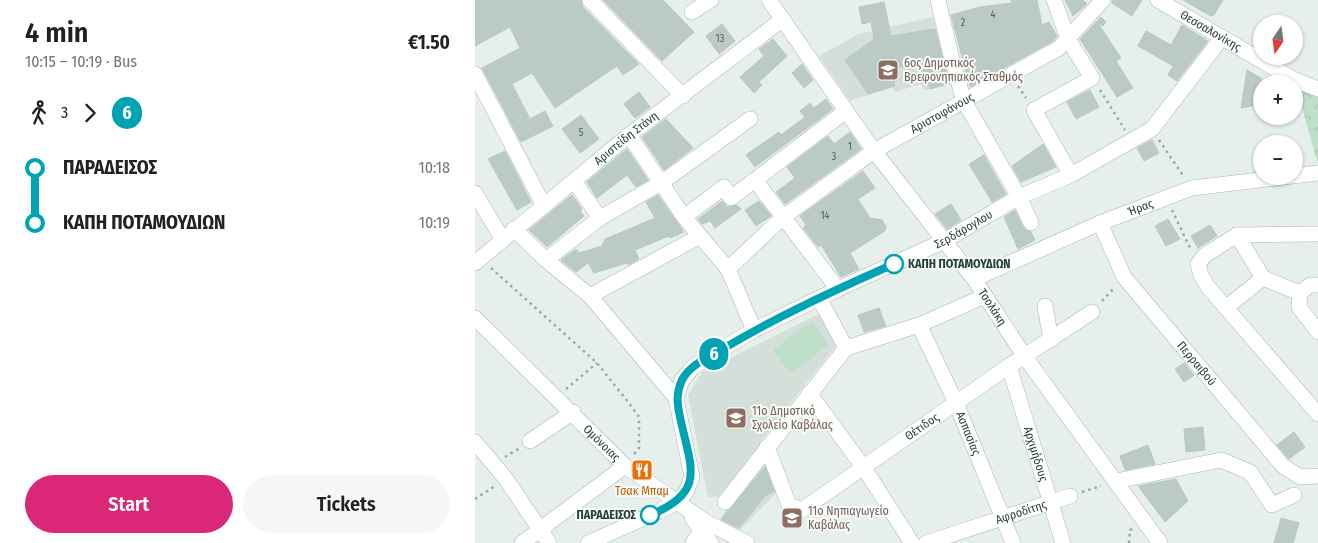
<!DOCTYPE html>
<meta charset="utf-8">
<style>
body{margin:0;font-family:"Fira Sans Condensed",sans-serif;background:#f6f6f6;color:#222;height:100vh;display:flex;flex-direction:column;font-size:19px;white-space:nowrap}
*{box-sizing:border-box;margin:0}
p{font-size:16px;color:#767676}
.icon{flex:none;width:28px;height:28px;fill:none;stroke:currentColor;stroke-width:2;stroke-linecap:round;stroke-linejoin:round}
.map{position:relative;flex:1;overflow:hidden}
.side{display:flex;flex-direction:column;background:#fff;width:475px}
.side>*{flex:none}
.badge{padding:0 10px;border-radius:16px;font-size:18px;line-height:32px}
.needle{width:32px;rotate:193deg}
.fabs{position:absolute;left:778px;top:15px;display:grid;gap:10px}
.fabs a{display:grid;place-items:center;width:50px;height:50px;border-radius:50%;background:#fff;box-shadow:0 1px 4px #0004;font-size:25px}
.map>.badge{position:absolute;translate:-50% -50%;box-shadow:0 0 0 2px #fff}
.legs{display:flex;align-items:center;gap:8px;height:55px;padding:0 25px;font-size:16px}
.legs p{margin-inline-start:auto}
.headline{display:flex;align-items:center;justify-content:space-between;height:85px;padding:0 25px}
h1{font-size:28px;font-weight:600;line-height:38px}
.action{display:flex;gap:10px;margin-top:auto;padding:10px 25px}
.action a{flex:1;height:58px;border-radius:30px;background:#db2777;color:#fff;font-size:20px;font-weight:600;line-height:58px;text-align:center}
.action a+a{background:#f6f6f6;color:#222}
ul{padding:0 25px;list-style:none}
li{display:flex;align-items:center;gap:18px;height:55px;font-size:19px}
li i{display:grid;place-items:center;width:8px;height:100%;margin:0 6px;background:currentColor}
li i::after{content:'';width:12px;height:12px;margin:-6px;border:4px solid;border-radius:50%;background:#fff}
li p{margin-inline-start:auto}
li:first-child i{background:linear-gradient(#0000 50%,currentColor 0)}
li:last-child i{background:linear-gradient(currentColor 50%,#0000 0)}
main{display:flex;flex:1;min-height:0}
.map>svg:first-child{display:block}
.built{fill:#d4dfda}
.green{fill:#bfe0c8}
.park{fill:url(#park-crowns)}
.building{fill:#bbcac4;stroke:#b8c9c2}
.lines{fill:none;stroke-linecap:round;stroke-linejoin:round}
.minor-casing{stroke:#a8b8b2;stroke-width:16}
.path{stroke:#86b3a5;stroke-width:2.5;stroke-dasharray:2.5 4;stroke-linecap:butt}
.minor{stroke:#fff;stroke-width:15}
.line-1-casing{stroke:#fff;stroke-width:11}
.line-1{stroke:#00a3b4;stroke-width:8}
.stop-1-dot{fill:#fff;stroke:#00a3b4;stroke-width:2.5}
.labels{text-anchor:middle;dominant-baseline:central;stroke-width:4;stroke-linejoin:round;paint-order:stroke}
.number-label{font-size:10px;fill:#4a645c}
.street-label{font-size:12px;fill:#24423a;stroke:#f7fbf9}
.education-label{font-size:12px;fill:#785e54;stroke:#f7fbf9;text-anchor:start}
.stop-label{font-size:12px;font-weight:bold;fill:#24423a;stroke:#f7fbf9;text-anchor:start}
.food-label{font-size:12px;fill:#c56008;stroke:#f7fbf9}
</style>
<main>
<section class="side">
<div class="headline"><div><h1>4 min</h1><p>10:15 – 10:19 · Bus</p></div><b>€1.50</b></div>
<div class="legs"><svg class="icon" aria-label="walk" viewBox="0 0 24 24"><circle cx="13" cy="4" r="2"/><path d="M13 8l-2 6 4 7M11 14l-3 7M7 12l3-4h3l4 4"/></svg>3<svg class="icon" aria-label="forward" viewBox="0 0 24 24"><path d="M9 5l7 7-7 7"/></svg><b class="badge" style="background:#00a3b4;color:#fff">6</b></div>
<ul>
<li><i style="color:#00a3b4"></i><b>ΠΑΡΑΔΕΙΣΟΣ</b><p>10:18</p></li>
<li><i style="color:#00a3b4"></i><b>ΚΑΠΗ ΠΟΤΑΜΟΥΔΙΩΝ</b><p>10:19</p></li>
</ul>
<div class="action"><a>Start</a><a>Tickets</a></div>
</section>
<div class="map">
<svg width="843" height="543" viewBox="0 0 843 543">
<defs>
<pattern id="park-crowns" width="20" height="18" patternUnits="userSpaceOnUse" patternTransform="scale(1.25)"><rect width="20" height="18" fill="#bfe0c8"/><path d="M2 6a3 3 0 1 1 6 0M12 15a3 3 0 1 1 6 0" fill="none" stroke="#a4c1ad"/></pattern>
</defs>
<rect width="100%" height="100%" fill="#e6efeb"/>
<path class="built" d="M458 17 476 84 449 90 446 84 420 92 418 87 375 101 344 56 384 34Z
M344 314 363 343 285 442 304 490 261 534 244 521 254 506 241 496 233 498 213 395 227 372Z"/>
<path class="green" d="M337 322 354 345 315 373 298 349Z"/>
<path class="park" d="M821 86 843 95V161H842Z"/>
<path class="building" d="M0 0H106L108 7 164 64 148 75 142 66 80 108 57 73 37 84 55 119 70 111 78 126 46 142 7 68 45 48 35 27 0 46Z
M128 0H188L219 32 187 61Z
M536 0H562L567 25 574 22 582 36 578 41 495 87 476 15 505 7 537 3Z
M590 0H608L612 4 598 16Z
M637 0H667L657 16 637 3Z
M708 0H748L739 15 736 16Z
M409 2 416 36 460 29 474 84 455 89 454 85H450L449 70 444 71 443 65 417 68 420 86 393 94 370 60 399 39 396 22 387 24 384 7Z
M626 17 631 22 628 26 623 23 646 58 641 61 658 88 642 97 605 39Z
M247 24 260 41 244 54 231 36Z
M707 25 733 41 702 81 693 75 698 66 663 46 671 31 696 45Z
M298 39 312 56 284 82 287 85 279 93 265 77 289 56 284 49Z
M327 64 338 80 329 88 317 73Z
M772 70 786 78V104L766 108Z
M615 90 624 107 601 119 592 102Z
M164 92 175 107 160 118 149 104Z
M351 99 358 109 280 167 271 155 304 132 306 135 330 117 325 111 335 103 339 108Z
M106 115 124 139 105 153 87 129Z
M191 119 218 148 189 170 167 137Z
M375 132 386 149 310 204 301 192 320 178 312 167 353 136 359 144Z
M677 140 684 153 669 161 662 148Z
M568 144 581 167 546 182 537 166Z
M152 149 173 180 161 187 152 175 122 198 112 182Z
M30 151 56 202 42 210 13 159Z
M509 155 531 194 517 202 494 164Z
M388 171 400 188 383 199 395 218 407 220 411 226 410 231 375 253 384 269 366 277 346 245 343 247 328 228 331 225 325 216Z
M97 195 107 209 105 211 109 216 72 247 54 230Z
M183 195 209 232 195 238 194 236 160 250 164 259 153 265 152 263 119 273 113 263 101 272 86 260 101 249 104 253 127 246 130 239 180 218 171 202Z
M247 201 252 207 262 205 266 209 240 228 235 221 227 224 223 219Z
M284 201 296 216 281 226 270 210Z
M476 204 486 220 472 229 460 214Z
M540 210 548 227 556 232 560 240 543 249 529 217Z
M693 219 705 239 691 246 680 226Z
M735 225 742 236 723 248 716 236Z
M404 308 411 326 389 332 383 315Z
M709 363 719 375 709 382 700 369Z
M728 427 730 450 711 452 709 429Z
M819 432 830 447 814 459 802 445Z
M673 445 680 464 650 470 645 456Z
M290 467 299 491 290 496 264 528 246 519Z
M701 479 713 501 690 522 663 486Z
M806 518 824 523 818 543H799Z"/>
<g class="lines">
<g class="minor-casing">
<g id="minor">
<path d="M115 0 208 96"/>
<path id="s1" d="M294 0 399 151 499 279 550 357 685 543"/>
<path d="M463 0 477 60 489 101 544 197 556 223"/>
<path d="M579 0 593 39 617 78 559 110 596 175"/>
<path id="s2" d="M683 0 818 79 843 89"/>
<path d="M217 12 236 0"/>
<path d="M0 74 69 206"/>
<path d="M154 135 209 217 253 269 279 330"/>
<path d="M280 180 363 289"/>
<path d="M99 181 125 218"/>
<path d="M0 193 28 240"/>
<path d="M209 217 249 187 256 198 371 111"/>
<path id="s3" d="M625 223 649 277 808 466 825 477 843 476"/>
<path d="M39 229 71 260 115 296 201 398"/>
<path d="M843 234 762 235 730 255 723 264 726 275 733 287 843 414"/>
<path d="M762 235 788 278"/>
<path d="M71 260 125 218 186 183 275 119"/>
<path id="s4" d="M0 263 154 135 308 19"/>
<path id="s5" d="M253 269 307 218 399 151 584 48 628 0"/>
<path id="s6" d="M499 279 625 223 717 188 843 173"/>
<path d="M825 293 824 307 843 332"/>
<path d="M115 296 225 236"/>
<path d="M344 298 371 348"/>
<path d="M570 306 576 340"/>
<path d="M752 307 788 278 825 293 835 285H843"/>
<path id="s7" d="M0 318 150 466 231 522 272 543"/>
<path id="s8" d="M444 325 481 403 538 543"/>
<path id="s9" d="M534 366 588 543"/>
<path d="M334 393 389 468 437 543"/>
<path d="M55 441 98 412"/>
<path d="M0 442 31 479 74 543"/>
<path id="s10" d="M292 447 314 505 327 510 534 366 617 312"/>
<path d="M641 481 746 460 775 472 797 505 819 495"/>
<path d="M250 502 371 348 444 325 510 296"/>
<path d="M217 518 236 543"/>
<path d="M47 543 150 466"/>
<path id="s11" d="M113 543 185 511 202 502 211 492 217 477 201 398 207 380 218 367 279 330 363 289 469 241 544 197 596 175 677 129 746 39"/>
<path d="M218 543 231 522"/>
<path id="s12" d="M451 543 595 496"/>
</g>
</g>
<path class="path" d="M543 86 551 98
M625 90 650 130
M684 140 709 177
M697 210 716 250
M16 268 122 363 154 403 164 417V448L159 454
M627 301 640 287
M91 389 122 363
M30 457 45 448
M607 492 626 486
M0 499 20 486
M654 543 655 530 658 529"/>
<use href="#minor" class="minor"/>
</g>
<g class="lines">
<g class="line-1-casing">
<path id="line-1" d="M175 515C233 492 215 466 205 417 202 403 201 393 207 380 215 365 232 358 246 350 301 317 360 290 419 264"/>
</g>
<use href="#line-1" class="line-1"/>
</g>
<defs>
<g id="school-square" transform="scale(1.125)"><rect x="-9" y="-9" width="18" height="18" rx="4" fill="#8d6e63" stroke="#f7fbf9"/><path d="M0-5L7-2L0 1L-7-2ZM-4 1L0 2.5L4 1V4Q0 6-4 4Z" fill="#fff"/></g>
<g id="restaurant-square" transform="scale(1.125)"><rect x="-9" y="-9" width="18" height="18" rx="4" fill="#e8710a" stroke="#f7fbf9"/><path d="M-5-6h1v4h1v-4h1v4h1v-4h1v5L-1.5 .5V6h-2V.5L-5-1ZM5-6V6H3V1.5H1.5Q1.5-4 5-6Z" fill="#fff"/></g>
</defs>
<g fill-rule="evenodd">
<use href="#school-square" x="413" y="70"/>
<use href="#school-square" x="261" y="418"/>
<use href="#restaurant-square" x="167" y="470"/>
<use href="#school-square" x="317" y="518"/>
</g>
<g class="stop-1-dot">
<circle cx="419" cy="264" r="9"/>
<circle cx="175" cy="515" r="9"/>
</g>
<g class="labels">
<g class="number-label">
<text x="518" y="15">4</text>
<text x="488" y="23">2</text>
<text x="245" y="39">13</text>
<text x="106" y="133">5</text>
<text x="375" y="147">1</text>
<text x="359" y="157">3</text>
<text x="350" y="216">14</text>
</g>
<g class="street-label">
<text stroke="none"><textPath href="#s2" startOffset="61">Θεσσαλονίκης</textPath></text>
<text stroke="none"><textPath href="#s5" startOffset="266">Αριστοφάνους</textPath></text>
<text stroke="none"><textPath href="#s4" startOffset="196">Αριστείδη Στάνη</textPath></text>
<text stroke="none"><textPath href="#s6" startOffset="181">Ήρας</textPath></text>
<text stroke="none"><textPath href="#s11" startOffset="548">Σερδάρογλου</textPath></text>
<text stroke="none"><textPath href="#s1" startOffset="380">Τσολάκη</textPath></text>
<text stroke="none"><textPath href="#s3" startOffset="172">Περραιβού</textPath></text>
<text stroke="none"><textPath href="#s10" startOffset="222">Θέτιδος</textPath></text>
<text stroke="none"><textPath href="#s8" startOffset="119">Ασπασίας</textPath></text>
<text stroke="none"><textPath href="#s7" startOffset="178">Ομόνοιας</textPath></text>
<text stroke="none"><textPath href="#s9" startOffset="92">Αρχιμήδους</textPath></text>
<text stroke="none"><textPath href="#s12" startOffset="100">Αφροδίτης</textPath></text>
</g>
<g class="education-label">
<text x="429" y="63">6ος Δημοτικός<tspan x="429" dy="14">Βρεφονηπιακός Σταθμός</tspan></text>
<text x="277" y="411">11ο Δημοτικό<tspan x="277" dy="14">Σχολείο Καβάλας</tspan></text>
<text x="333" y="511">11ο Νηπιαγωγείο<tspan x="333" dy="14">Καβάλας</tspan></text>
</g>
<g class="stop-label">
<text x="433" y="264">ΚΑΠΗ ΠΟΤΑΜΟΥΔΙΩΝ</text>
<text x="161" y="515" text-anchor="end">ΠΑΡΑΔΕΙΣΟΣ</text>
</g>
<g class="food-label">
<text x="167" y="491">Τσακ Μπαμ</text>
</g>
</g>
</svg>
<div class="fabs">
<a><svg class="needle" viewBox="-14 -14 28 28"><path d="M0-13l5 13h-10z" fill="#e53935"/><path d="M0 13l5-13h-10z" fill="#767676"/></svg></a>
<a>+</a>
<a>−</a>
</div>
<b class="badge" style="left:239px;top:354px;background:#00a3b4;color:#fff">6</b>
</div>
</main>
